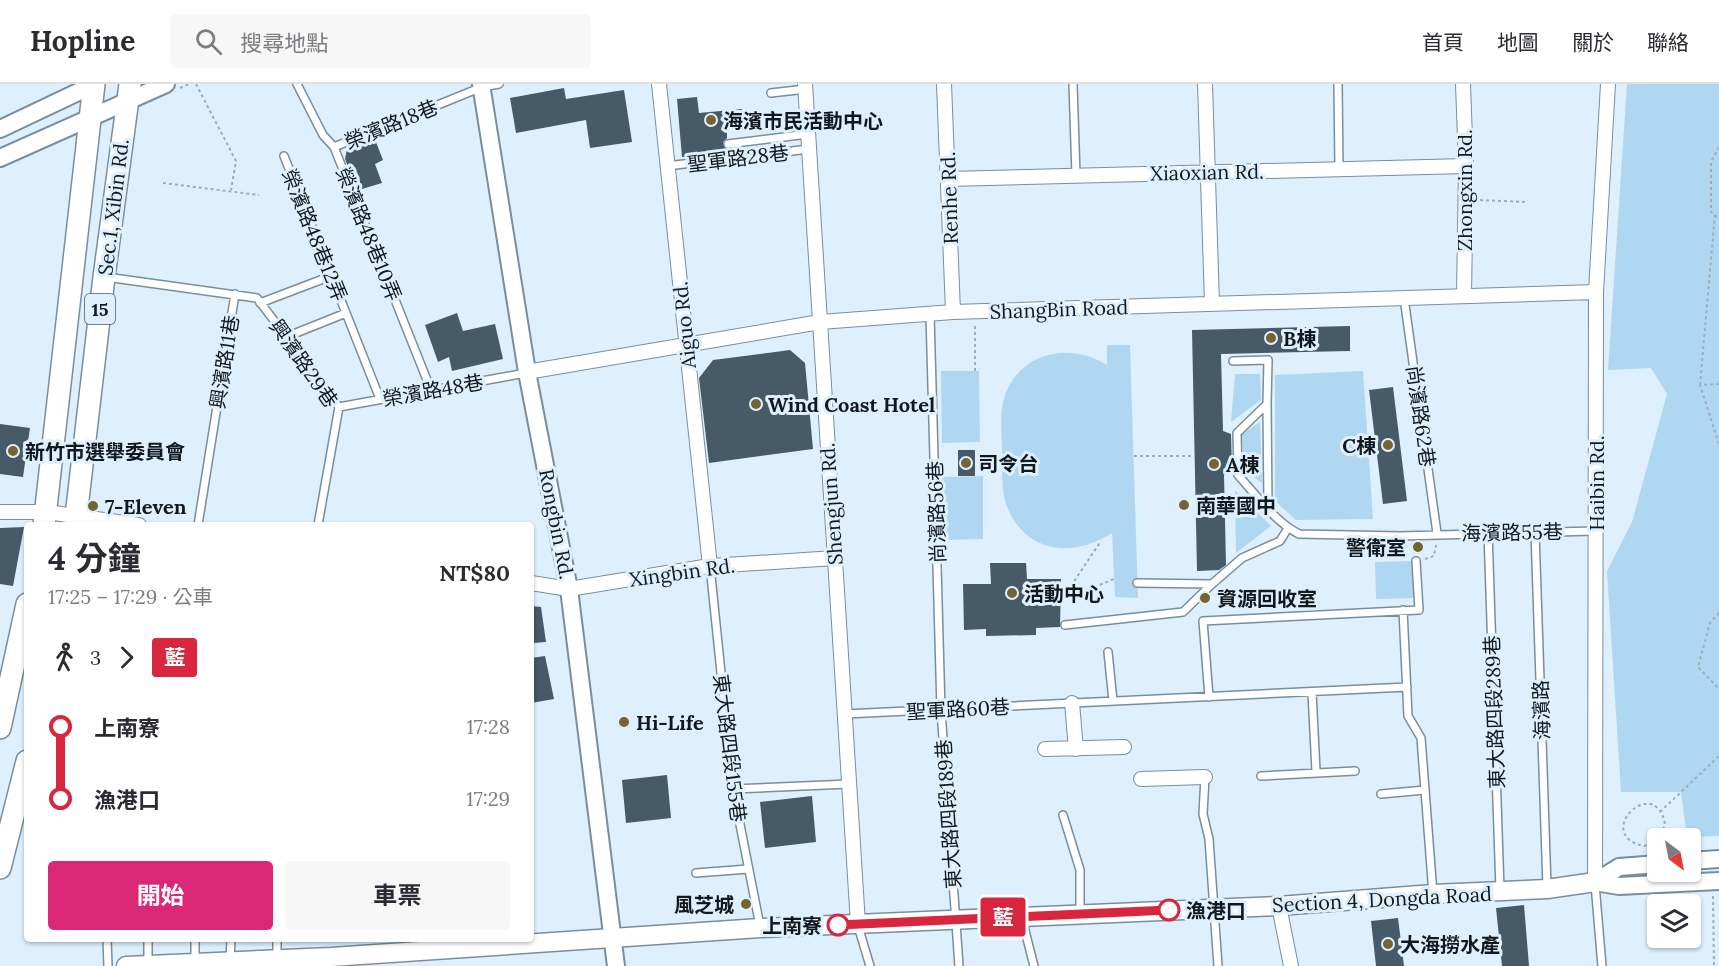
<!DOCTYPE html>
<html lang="zh-TW">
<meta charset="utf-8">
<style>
body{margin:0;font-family:Lora,"Noto Sans TC",serif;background:#f7f7f7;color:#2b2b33;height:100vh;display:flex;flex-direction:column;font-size:22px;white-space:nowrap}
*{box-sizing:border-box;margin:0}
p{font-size:20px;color:#7c7c81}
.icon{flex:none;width:33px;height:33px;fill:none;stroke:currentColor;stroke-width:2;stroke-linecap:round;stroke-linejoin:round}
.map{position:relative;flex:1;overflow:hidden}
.panel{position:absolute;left:24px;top:438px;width:510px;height:420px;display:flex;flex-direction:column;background:#fff;border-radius:6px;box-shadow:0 2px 4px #0004}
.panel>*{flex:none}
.badge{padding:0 12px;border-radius:4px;font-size:21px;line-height:39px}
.needle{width:39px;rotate:148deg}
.buttons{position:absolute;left:1647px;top:744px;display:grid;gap:12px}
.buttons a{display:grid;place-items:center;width:54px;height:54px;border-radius:6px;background:#fff;box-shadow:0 2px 4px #0004;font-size:30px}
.map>.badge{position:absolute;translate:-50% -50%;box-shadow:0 0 0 3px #fff}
.legs{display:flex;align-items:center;gap:9px;height:66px;padding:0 24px;font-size:20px}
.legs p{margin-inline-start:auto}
.headline{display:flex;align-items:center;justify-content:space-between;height:102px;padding:0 24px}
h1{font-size:33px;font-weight:700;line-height:45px}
.cta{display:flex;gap:12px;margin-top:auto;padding:12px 24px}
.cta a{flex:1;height:69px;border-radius:6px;background:#db2777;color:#fff;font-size:24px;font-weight:700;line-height:69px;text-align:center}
.cta a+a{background:#f7f7f7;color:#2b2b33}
ul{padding:0 24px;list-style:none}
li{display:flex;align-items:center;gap:21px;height:72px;font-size:22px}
li i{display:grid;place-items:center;width:9px;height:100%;margin:0 8px;background:currentColor}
li i::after{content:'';width:15px;height:15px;margin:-8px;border:4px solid;border-radius:50%;background:#fff}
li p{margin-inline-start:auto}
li:first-child i{background:linear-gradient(#0000 50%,currentColor 0)}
li:last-child i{background:linear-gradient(currentColor 50%,#0000 0)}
header{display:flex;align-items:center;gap:36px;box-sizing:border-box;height:84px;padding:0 30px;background:#fff;border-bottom:2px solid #e1e1e2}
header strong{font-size:28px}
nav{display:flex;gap:33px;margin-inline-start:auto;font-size:21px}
.search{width:420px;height:54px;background:#f7f7f7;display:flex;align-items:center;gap:15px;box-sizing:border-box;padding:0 21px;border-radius:6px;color:#7c7c81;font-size:22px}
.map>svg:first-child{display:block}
.green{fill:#b0d7f2}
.building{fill:#465a67}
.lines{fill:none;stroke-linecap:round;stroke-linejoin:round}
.service-casing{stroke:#798e9c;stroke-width:10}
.minor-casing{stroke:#798e9c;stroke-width:16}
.tertiary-casing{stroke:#798e9c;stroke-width:20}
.secondary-casing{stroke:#798e9c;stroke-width:21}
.primary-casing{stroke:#798e9c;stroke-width:24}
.path{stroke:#9eadb7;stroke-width:2;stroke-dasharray:3 3;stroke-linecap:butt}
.service{stroke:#fff;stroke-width:7}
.minor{stroke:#fff;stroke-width:14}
.tertiary{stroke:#fff;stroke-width:16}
.secondary{stroke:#fff;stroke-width:18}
.primary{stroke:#fff;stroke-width:21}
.line-1-casing{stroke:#fff;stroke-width:14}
.line-1{stroke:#d7263d;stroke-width:9}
.poi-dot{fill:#766331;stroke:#def0fd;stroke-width:2}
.stop-1-dot{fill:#fff;stroke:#d7263d;stroke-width:3}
.labels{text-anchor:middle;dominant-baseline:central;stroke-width:6;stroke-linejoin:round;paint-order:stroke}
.shield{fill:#def0fd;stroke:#4e5a61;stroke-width:1.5}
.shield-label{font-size:18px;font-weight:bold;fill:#11191e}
.poi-label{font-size:20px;font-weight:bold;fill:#11191e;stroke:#def0fd;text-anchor:start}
.street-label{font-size:20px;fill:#11191e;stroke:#def0fd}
.stop-label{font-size:20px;font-weight:bold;fill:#11191e;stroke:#def0fd;text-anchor:start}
</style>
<header>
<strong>Hopline</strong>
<div class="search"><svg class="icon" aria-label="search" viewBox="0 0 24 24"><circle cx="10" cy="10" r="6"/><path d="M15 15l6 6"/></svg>搜尋地點</div>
<nav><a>首頁</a><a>地圖</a><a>關於</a><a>聯絡</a></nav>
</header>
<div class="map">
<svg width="1719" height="882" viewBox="0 0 1719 882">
<rect width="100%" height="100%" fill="#def0fd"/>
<path class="green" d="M1627 0H1719V752L1687 753 1681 708H1621L1607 487 1632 438 1667 310 1651 284 1608 286Z
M1107 261H1130L1138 514 1115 513 1112 449C1075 473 1028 471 1008 425 1000 407 1003 385 1002 366 1002 348 999 328 1005 311 1021 267 1071 258 1107 281Z
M941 287H979L980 358 942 359Z
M1363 287 1373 435 1296 436 1275 417V291Z
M1235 290H1260L1261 316 1231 338Z
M1260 338 1262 399 1244 386 1242 350Z
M983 392V455L943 456 942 393Z
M1235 406 1271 442 1236 469Z
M1412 477 1414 514 1376 515 1375 478Z"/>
<path class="building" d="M564 4 566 15 624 6 632 58 590 64 586 36 516 49 510 14Z
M697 13 699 29 742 25 744 44 727 46V54L723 58 729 69 682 73 677 15Z
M374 53 383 76 375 80 382 99 362 105 357 88 351 90 345 75 347 65Z
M457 229 463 247 495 240 503 275 452 287 449 273 438 278 425 241Z
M1350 242V267L1221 270 1223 347 1231 350 1232 387 1224 391 1226 481 1219 486 1197 487 1192 246Z
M790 266 805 279 813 365 709 379 699 294 713 276Z
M1393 303 1407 417 1383 420 1369 306Z
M0 340 30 344 23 393 0 390Z
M958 366H975V392H958Z
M24 443 13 502 0 500V444Z
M990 479H1026L1027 495H1061L1060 543 1036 544V551L986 552V545L964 546 963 500H991Z
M531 522 541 523 546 558 533 559Z
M545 572 554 615 531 619V574Z
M667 691 671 734 626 739 622 696Z
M812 712 816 758 765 764 760 718Z
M1524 821 1529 882H1502L1496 824Z
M1398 834 1404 882H1376L1371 837Z"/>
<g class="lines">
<g class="service-casing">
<path id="service" d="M297 0 323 51 334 63 431 306
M1073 0 1076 91
M1338 0 1339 85
M771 9 806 5
M728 60 808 50
M334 63 482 3 499 0
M284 72 380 315
M667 82 809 65
M106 193 257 214 339 323 318 441
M1404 214 1437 449
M260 219 331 192
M930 230 941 626 959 882
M286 253 346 229
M1233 277 1268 276 1267 320
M339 323 526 289
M1268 424 1267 320 1237 349 1238 391C1256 411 1275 438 1299 450L1400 452 1596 447
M198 441 235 210
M1488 448 1500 806
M1535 448 1547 803
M710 482 733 705 760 842
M1137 499 1212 500 1242 474 1280 457 1288 444
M1403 526 1408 632 1421 654 1433 810
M1065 541 1183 528 1212 500
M1108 568 1113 617
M1312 608 1316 687
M1209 613 1203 537 1419 526 1416 477
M845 630 1407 603
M1261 692 1355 687
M1205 693 1203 730 1209 755 1218 882
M733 705 849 700
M1381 710 1425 706
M1063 731 1080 786V830
M696 789 748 785
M1595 800 1602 882
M1022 835 1034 882
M858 842 870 882
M107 855 108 882
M148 855V881
M195 855V876
M277 873V855
M230 876 231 855"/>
</g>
<g class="minor-casing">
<path id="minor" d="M659 0 710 482
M805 0 858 840
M944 0 953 228
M1205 0 1212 220
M1463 0 1466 82 1464 212
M948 95 1466 82
M527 288 820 238 953 228 1596 208
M0 428H47L139 441
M531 499 569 505 710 482 835 474
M1072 619 1076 665
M1045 665 1124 663
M1141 695 1205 693
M1595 798 1596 208 1608 0
M1279 822 1291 882"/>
</g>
<g class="tertiary-casing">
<path id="tertiary" d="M481 0 527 288 569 505 616 882
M0 45 95 0
M0 74 166 0
M1690 777 1719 775
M1595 798 1619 802 1719 797
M1595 798 1619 783 1658 780"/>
</g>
<g class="secondary-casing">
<path id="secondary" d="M126 882 331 873 760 844 1279 822 1433 810 1547 805 1595 798"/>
</g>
<g class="primary-casing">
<path id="primary" d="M44 441 94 0
M75 441 104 193 130 0
M0 644 27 520
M0 784 27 677"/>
</g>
<path class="path" d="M196 0 236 77 231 106
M180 4 189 0
M1719 63 1711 78V128L1719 135
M163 99 259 111
M1480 116 1525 118
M975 242V287
M1719 300 1700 301 1719 360
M1700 301 1715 130
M1134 372H1195
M1425 475 1434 472 1436 461
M1061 517 1101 457
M1061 517 1114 495
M1719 529 1710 539 1698 583 1719 605
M1660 728 1719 672
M1658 757 1644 762C1591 751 1655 688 1665 740L1660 754
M1713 812 1714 882"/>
<use href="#service" class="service"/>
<use href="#minor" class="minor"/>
<use href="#tertiary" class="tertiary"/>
<use href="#secondary" class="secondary"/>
<use href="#primary" class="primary"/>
</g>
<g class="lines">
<g class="line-1-casing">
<path id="line-1" d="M838 841 1169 826"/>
</g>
<use href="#line-1" class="line-1"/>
</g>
<g class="poi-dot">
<circle cx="711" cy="36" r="6"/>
<circle cx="1271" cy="254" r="6"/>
<circle cx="756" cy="320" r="6"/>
<circle cx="1388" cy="361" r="6"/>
<circle cx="13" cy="367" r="6"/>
<circle cx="966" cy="379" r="6"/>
<circle cx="1214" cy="380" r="6"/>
<circle cx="1184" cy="421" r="6"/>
<circle cx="93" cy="422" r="6"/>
<circle cx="1418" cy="463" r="6"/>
<circle cx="1012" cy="509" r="6"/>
<circle cx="1205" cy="514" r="6"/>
<circle cx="624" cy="638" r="6"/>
<circle cx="746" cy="820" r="6"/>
<circle cx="1388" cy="860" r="6"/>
</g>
<g class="stop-1-dot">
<circle cx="1169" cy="826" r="10"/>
<circle cx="838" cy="841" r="10"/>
</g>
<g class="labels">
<rect class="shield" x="85" y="210" width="30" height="30" rx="4.5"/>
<g class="shield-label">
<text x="100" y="225">15</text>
</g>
<g class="poi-label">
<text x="723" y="36">海濱市民活動中心</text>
<text x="1283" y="254">B棟</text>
<text x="768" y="320">Wind Coast Hotel</text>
<text x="1376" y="361" text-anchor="end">C棟</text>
<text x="25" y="367">新竹市選舉委員會</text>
<text x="978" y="379">司令台</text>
<text x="1226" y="380">A棟</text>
<text x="1196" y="421">南華國中</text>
<text x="105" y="422">7-Eleven</text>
<text x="1406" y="463" text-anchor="end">警衛室</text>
<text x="1024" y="509">活動中心</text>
<text x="1217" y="514">資源回收室</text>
<text x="636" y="638">Hi-Life</text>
<text x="734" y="820" text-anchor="end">風芝城</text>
<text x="1400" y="860">大海撈水產</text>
</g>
<g class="street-label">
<text transform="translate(391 40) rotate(-22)">榮濱路18巷</text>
<text transform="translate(738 74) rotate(-7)">聖軍路28巷</text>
<text transform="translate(1207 88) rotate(-1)">Xiaoxian Rd.</text>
<text transform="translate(1464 106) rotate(-90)">Zhongxin Rd.</text>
<text transform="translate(949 114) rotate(-92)">Renhe Rd.</text>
<text transform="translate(113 123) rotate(-83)">Sec.1, Xibin Rd.</text>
<text transform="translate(369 150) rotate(68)">榮濱路48巷10弄</text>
<text transform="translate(315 151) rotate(68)">榮濱路48巷12弄</text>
<text transform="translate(1059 225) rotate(-2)">ShangBin Road</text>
<text transform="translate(684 241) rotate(-96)">Aiguo Rd.</text>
<text transform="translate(224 278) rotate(-81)">興濱路11巷</text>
<text transform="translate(304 279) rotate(55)">興濱路29巷</text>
<text transform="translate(433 306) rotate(-10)">榮濱路48巷</text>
<text transform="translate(1421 332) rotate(82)">尚濱路62巷</text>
<text transform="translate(1596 399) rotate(-90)">Haibin Rd.</text>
<text transform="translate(831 420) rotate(-94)">Shengjun Rd.</text>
<text transform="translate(936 428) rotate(-92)">尚濱路56巷</text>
<text transform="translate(557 440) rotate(79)">Rongbin Rd.</text>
<text transform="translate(1512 448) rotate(-1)">海濱路55巷</text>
<text transform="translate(682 488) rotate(-8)">Xingbin Rd.</text>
<text transform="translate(958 625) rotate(-3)">聖軍路60巷</text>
<text transform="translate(1541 626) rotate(-92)">海濱路</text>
<text transform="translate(1494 628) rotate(-92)">東大路四段289巷</text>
<text transform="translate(730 664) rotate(83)">東大路四段155巷</text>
<text transform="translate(948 730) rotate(-94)">東大路四段189巷</text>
<text transform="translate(1382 815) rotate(-3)">Section 4, Dongda Road</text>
</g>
<g class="stop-label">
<text x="1186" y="826">漁港口</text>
<text x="822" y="841" text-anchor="end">上南寮</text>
</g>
</g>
</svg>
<div class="buttons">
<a><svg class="needle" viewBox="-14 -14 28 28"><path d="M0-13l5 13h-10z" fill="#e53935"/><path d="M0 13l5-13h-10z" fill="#7c7c81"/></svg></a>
<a><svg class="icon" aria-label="layers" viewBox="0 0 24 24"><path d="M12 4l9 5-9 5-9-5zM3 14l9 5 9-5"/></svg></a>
</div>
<b class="badge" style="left:1003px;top:833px;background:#d7263d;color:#fff">藍</b>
<section class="panel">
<div class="headline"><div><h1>4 分鐘</h1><p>17:25 – 17:29 · 公車</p></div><b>NT$80</b></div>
<div class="legs"><svg class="icon" aria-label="walk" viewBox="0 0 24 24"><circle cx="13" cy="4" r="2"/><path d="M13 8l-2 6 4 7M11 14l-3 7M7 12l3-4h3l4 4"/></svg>3<svg class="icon" aria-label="forward" viewBox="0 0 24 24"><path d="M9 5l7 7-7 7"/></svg><b class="badge" style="background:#d7263d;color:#fff">藍</b></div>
<ul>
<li><i style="color:#d7263d"></i><b>上南寮</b><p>17:28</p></li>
<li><i style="color:#d7263d"></i><b>漁港口</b><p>17:29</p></li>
</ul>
<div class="cta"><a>開始</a><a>車票</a></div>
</section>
</div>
